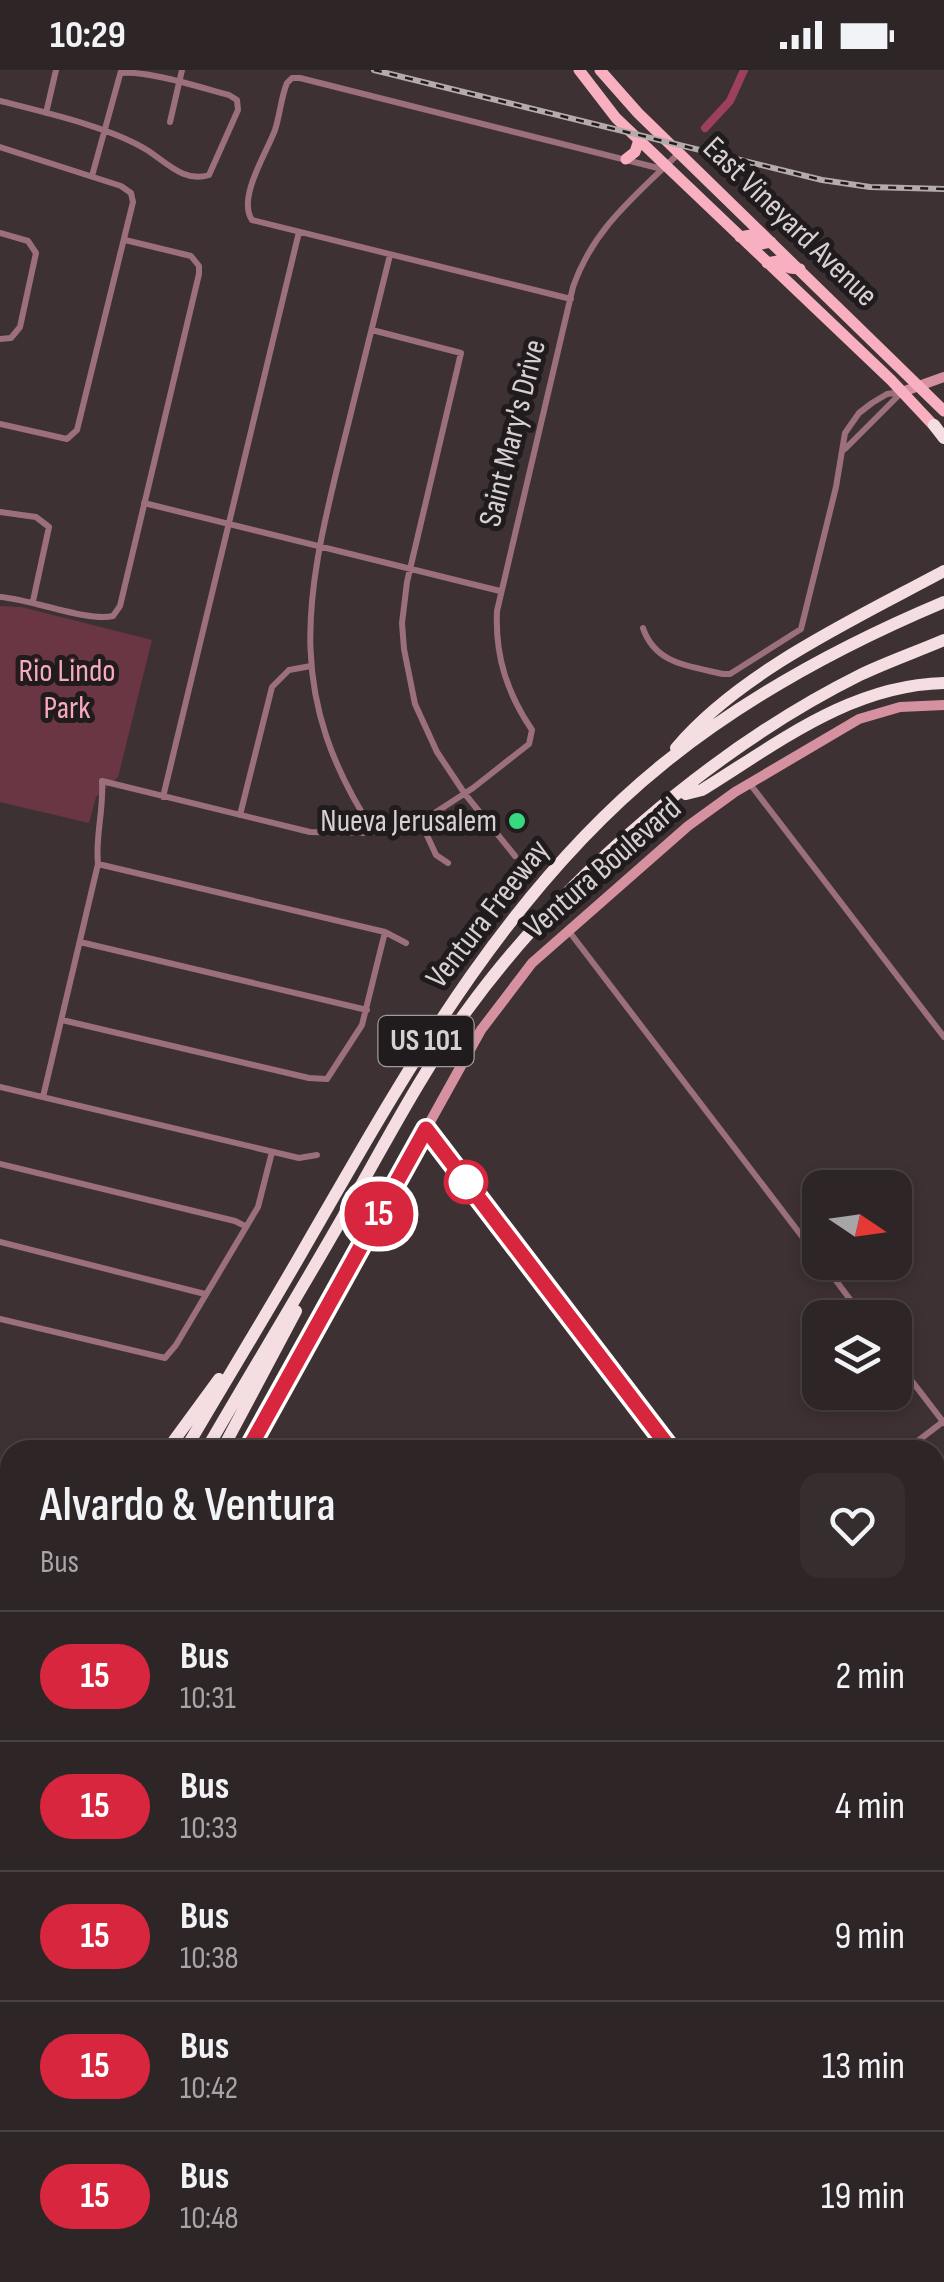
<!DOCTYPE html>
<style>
body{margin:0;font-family:"Sofia Sans Condensed",sans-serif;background:#362d2f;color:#f1f3f6;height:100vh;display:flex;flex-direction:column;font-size:38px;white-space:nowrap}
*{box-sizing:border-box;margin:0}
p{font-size:32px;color:#a7a5a7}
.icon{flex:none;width:55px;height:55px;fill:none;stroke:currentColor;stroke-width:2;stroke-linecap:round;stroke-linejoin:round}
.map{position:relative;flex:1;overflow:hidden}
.side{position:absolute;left:0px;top:1370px;width:945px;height:842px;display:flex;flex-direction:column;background:#2e2527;border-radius:30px 30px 0 0;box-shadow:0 5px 15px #0003,0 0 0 2px #494244}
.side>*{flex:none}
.badge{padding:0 20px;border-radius:32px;font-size:35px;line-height:65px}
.needle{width:65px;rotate:103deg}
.tools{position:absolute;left:802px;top:1100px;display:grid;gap:20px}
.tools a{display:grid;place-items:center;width:110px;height:110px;border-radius:20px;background:#2e2527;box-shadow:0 5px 15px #0003,0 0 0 2px #494244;font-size:50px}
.map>.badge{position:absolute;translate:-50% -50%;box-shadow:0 0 0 5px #fff}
.round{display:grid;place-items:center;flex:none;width:105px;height:105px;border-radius:20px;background:#362d2f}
.summary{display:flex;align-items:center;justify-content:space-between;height:170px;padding:0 40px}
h1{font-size:48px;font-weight:600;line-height:75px}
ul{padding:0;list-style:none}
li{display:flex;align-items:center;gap:30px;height:130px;padding:0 40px;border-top:2px solid #494244}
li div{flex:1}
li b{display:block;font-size:38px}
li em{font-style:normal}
li .badge{min-width:110px;font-weight:700;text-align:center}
.status{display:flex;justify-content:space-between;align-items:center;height:70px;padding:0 50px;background:#2e2527;direction:ltr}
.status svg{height:28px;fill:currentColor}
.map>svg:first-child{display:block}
.green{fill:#6b3644}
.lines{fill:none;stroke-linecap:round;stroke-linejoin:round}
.canal{stroke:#9d405c;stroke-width:8}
.street{stroke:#9c707a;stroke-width:6}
.secondary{stroke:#d691a1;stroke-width:10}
.primary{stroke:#f8b0c1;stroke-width:11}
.highway{stroke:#f4dee2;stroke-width:12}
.rail-casing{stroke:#b5abad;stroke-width:6}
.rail{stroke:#201b1c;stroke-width:2.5;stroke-dasharray:8;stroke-linecap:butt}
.line-casing{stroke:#fff;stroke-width:22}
.line{stroke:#d7263d;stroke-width:15}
.poi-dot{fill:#37d880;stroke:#201b1c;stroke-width:4}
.stop-dot{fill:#fff;stroke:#d7263d;stroke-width:5}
.labels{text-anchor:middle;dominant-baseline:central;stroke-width:10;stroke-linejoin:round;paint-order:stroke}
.shield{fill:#201b1c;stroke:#a1999b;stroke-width:2.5}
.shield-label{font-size:30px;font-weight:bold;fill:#d8cfd1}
.street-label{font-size:32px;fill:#d8cfd1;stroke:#201b1c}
.park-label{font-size:32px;fill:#f7aabc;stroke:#201b1c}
.poi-label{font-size:32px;fill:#d8cfd1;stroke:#201b1c;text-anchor:end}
</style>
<div class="status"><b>10:29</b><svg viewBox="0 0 49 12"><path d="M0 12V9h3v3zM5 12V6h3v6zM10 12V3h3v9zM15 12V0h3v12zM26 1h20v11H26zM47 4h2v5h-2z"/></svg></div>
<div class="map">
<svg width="944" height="2212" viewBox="0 0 944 2212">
<rect width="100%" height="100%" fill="#3e3134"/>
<path class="green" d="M0 536 21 537 152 570 118 707 96 727 89 753 0 732Z"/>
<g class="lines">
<path class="canal" d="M705 58 730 31 744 0"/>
<path class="street" d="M0 31C43 42 110 57 147 80 166 92 184 113 209 105L238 40 237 30 229 25C202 18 147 0 121 3
M46 43 56 0
M170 52 182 0
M0 77 121 116 131 123 133 132 77 360 67 369 0 354
M92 106 121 1
M0 163 28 171 36 183 20 257 11 268 0 269
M571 229 252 150C237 128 267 82 275 60 280 45 281 27 287 13L292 8H300L662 99
M372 260 461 283 407 512 402 553 404 579 415 634 437 682 465 724 515 786
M845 379 902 322
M144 433 500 521
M0 442 36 447 49 457 33 531
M0 527C31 529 87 552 113 546L120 536 199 204V196L191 186 125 170
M643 558C655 594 689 596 723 604H730L801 559 836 417 845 363 859 343 872 333 887 324 901 322
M750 714 944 967
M163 727 299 162
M240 745 272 617 289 600 311 596
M420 750 436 785 448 793
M374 762C286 627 304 533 340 387 357 319 374 252 390 185
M98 794 385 862 406 873
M568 860 820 1190
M80 872 367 940
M62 950 309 1008 327 1009 362 955 385 862
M0 1017 299 1088 317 1085
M43 1027 98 794C95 766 104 740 102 711L310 762 366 763 430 746 473 718 529 674 532 660C507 623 495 586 497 541L573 217C593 159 635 126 678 84
M426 1060 671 1380
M0 1094 235 1151 245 1156
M0 1172 205 1224
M822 1192 864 1248
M0 1249 165 1288 176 1275 258 1137 272 1082
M895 1289 944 1353
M906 1380 944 1351
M935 1493 944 1487
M935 1727 944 1738
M935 1752 944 1745
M935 1967 944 1961
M935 2141 944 2134
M447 2212 453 2202"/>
<path class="secondary" d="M902 322 944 307
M248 1380 481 960 532 893 688 756 735 722 859 649 900 637 944 635
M0 1643 10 1645
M0 1654 10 1656
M0 2002 10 1998
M0 2016 10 2012
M878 2202 890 2212
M262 2212 269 2202
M277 2212 284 2202"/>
<path class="primary" d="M579 0 616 48 891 310 937 359
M600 0 638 43 944 341
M626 89 635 82 639 70
M740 167 751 165 762 174 771 172
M767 193 778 191 790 198 800 199"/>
<path class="highway" d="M934 355 944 368
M676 678C741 601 857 548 944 501
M686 724 702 720C778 673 851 615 944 613
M167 1380 219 1309
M185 1380C223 1315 263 1250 301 1184 402 1009 503 823 663 694 747 626 844 574 944 532
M206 1380C253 1299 302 1219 348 1138 386 1072 421 1004 465 943 561 810 713 678 860 605 887 592 916 582 944 570
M222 1380 296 1241
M0 1521 10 1518
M0 1545 10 1548
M0 1693 10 1676
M0 1732 10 1715
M0 1823 10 1819"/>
<g class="rail-casing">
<path id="rail" d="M374 0 822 110 870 117 944 119"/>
</g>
<use href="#rail" class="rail"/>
</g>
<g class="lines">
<g class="line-casing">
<path id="line" d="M248 1380 426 1059 671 1380"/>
</g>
<use href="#line" class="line"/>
</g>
<circle class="poi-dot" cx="517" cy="751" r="10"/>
<circle class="stop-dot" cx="466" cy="1112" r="20"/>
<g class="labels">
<rect class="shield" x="378.5" y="946" width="95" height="50" rx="8"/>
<g class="shield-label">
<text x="426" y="971">US 101</text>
</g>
<g class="street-label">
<text transform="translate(790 152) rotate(44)">East Vineyard Avenue</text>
<text transform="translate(513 363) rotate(-76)">Saint Mary's Drive</text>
<text transform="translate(603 798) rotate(-41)">Ventura Boulevard</text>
<text transform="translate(488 844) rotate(-52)">Ventura Freeway</text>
</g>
<g class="park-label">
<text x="67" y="601">Rio Lindo<tspan x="67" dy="37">Park</tspan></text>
</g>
<g class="poi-label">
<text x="497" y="751">Nueva Jerusalem</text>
</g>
</g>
</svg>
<div class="tools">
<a><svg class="needle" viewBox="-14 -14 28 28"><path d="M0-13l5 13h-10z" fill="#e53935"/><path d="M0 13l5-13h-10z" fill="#a7a5a7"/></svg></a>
<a><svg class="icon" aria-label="layers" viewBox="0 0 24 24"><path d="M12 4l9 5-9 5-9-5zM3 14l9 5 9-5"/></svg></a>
</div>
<b class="badge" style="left:379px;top:1144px;background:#d7263d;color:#fff">15</b>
<section class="side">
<div class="summary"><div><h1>Alvardo &amp; Ventura</h1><p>Bus</p></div><a class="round"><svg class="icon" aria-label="heart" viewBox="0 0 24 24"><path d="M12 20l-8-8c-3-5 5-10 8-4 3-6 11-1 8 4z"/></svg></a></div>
<ul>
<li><span class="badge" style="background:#d7263d;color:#fff">15</span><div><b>Bus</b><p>10:31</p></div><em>2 min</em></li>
<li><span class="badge" style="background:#d7263d;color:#fff">15</span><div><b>Bus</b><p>10:33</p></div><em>4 min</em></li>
<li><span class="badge" style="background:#d7263d;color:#fff">15</span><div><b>Bus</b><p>10:38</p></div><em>9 min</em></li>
<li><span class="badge" style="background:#d7263d;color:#fff">15</span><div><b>Bus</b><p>10:42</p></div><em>13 min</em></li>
<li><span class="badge" style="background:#d7263d;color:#fff">15</span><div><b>Bus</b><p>10:48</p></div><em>19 min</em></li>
</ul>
</section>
</div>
